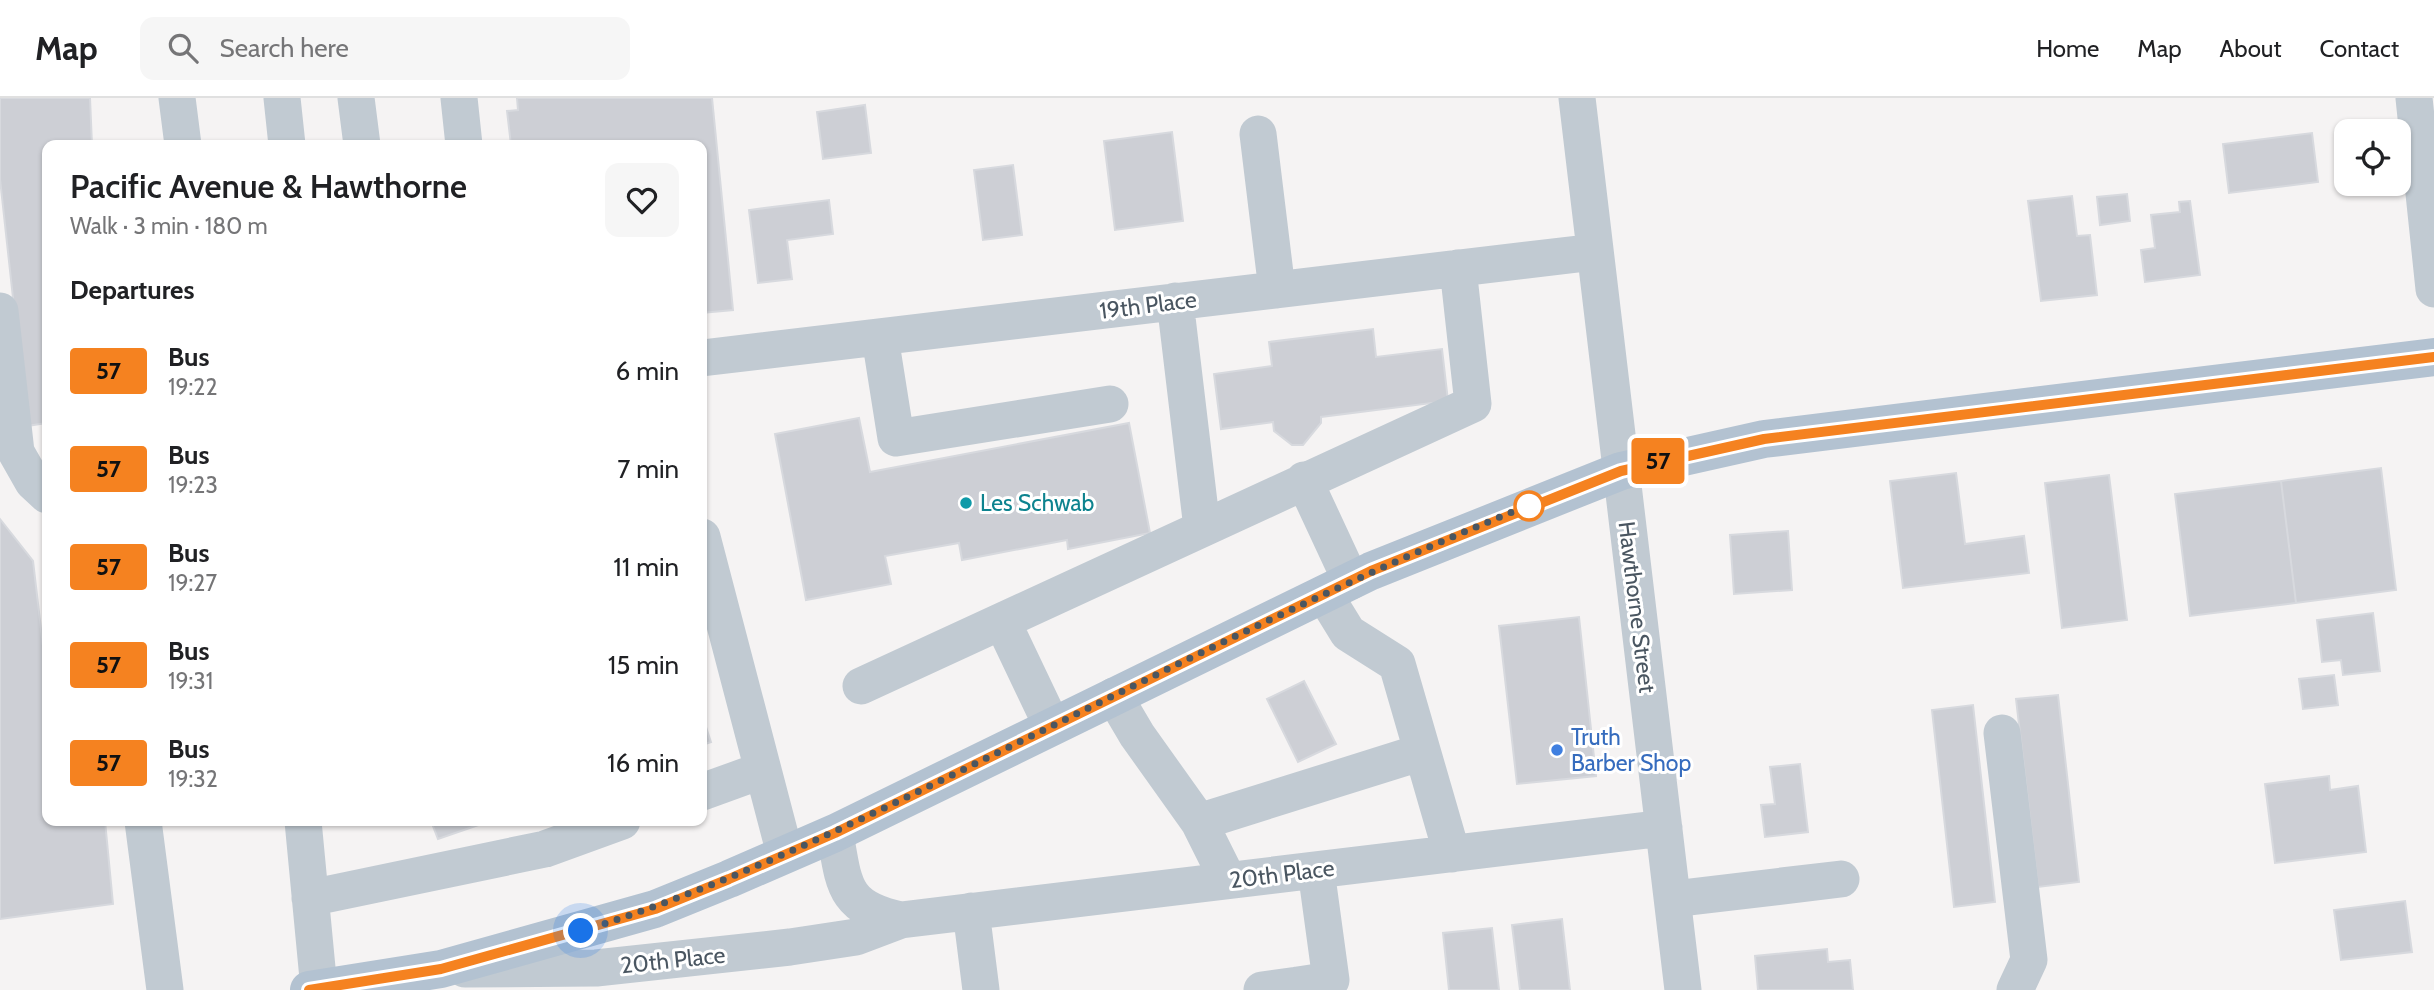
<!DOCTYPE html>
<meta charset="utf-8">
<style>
body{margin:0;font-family:Cabin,sans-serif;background:#f6f6f6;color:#202124;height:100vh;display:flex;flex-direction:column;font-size:26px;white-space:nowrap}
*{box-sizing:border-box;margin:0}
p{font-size:23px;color:#757577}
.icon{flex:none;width:38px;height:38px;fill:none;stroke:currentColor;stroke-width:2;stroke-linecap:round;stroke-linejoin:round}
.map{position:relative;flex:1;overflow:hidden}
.drawer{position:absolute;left:42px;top:42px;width:665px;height:686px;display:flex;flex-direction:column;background:#fff;border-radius:14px;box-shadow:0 2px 5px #0004}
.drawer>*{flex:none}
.badge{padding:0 14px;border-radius:5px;font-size:24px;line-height:46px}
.tools{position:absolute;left:2334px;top:21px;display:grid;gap:14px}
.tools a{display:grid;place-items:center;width:77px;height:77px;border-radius:14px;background:#fff;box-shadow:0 2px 5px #0004;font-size:35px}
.you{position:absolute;width:35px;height:35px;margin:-18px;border:5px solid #fff;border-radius:50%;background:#1a73e8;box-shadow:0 0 0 10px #1a73e833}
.map>.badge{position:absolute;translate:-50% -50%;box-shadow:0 0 0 4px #fff}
h2{padding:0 28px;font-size:26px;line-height:63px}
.round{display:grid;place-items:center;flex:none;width:74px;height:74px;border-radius:14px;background:#f6f6f6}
.overview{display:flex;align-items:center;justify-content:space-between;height:119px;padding:0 28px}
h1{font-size:33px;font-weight:600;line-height:52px}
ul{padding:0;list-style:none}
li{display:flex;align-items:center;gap:21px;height:98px;padding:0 28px}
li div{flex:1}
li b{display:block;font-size:26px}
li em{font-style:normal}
li .badge{min-width:77px;font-weight:700;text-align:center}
header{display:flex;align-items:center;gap:42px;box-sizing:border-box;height:98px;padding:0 35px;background:#fff;border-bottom:2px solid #e0e0e0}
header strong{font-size:33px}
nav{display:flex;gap:38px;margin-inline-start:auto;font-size:24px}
.search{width:490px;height:63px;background:#f6f6f6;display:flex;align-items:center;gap:18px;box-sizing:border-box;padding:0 24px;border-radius:14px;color:#757577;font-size:26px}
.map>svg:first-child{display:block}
.building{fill:#cdcfd5;stroke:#d7d9de;stroke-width:2}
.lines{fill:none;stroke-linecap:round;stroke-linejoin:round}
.minor{stroke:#c1cad2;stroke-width:37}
.major{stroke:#b3c2d1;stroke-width:38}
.line-casing{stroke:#fff;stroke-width:16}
.line{stroke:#f58220;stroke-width:10}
.walk{stroke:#4a5661;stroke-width:7;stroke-dasharray:0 12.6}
.culture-dot{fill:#0f9aa8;stroke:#fff;stroke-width:2.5}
.stop-dot{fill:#fff;stroke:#f58220;stroke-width:3.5}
.shop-dot{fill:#3f7fe0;stroke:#fff;stroke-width:2.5}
.labels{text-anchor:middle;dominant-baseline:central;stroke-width:6;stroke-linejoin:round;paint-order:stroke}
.street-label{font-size:23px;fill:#4a5661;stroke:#fff}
.culture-label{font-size:23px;fill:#0d838f;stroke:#fff;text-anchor:start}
.shop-label{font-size:23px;fill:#366cbe;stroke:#fff;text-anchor:start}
</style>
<header>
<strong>Map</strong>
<div class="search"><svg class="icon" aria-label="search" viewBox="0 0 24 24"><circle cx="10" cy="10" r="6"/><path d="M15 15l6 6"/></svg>Search here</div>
<nav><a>Home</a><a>Map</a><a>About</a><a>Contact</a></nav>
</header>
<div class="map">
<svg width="2434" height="892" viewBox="0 0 2434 892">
<rect width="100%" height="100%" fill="#f5f3f3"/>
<path class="building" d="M0 0H90L92 47H47V325L27 328 0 81Z
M517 0H712L733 212 702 215V47H511L507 13 518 12Z
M865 7 871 55 823 61 817 14Z
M1172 34 1183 123 1115 132 1104 43Z
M2312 35 2318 84 2229 95 2223 46Z
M1013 67 1022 137 983 142 974 72Z
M2127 96 2130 123 2100 127 2097 99Z
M2072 98 2077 138 2090 137 2097 197 2041 203 2028 103Z
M829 102 833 136 787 142 792 181 758 185 749 112Z
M2190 103 2200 177 2145 184 2141 152 2155 150 2151 117 2180 114 2179 104Z
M1373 231 1376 259 1442 251 1448 303 1321 319V325L1303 347H1292L1274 333 1273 324 1221 331 1214 276 1272 268 1269 244Z
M859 320 870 374 1129 325 1150 435 1068 451 1067 442 962 462 959 445 885 458 891 486 806 502 775 336Z
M2381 370 2396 492 2296 505 2281 383Z
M1956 375 1965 446 2024 438 2029 475 1903 490 1890 383Z
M2109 377 2127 522 2062 530 2045 385Z
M2281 383 2296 505 2190 518 2175 396Z
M0 421 33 463 47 582V723H105L113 806 0 821Z
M1788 433 1792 492 1734 496 1730 437Z
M2373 515 2380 573 2343 577 2341 562 2322 564 2317 522Z
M1579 519 1596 678 1517 686 1499 528Z
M2334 577 2338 607 2303 611 2299 581Z
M1304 583 1336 646 1298 664 1267 601Z
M2058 597 2079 784 2038 789 2016 601Z
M1973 607 1995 804 1954 809 1932 612Z
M702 617 711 644 702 647Z
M1800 666 1808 734 1765 739 1761 707 1775 706 1770 669Z
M2329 678 2330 692 2358 688 2366 754 2275 765 2265 686Z
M431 723H490L438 741Z
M2405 803 2412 854 2341 862 2334 812Z
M1562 821 1570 892H1520L1512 827Z
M1492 830 1499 892H1449L1443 835Z
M1827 851 1828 864 1850 862 1853 892H1758L1755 858Z"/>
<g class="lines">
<path class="minor" d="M177 0 183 47
M282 0 287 47
M356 0 362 47
M459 0 464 47
M1577 0 1683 892
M2414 0 2434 191
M1258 36 1277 192
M1175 203 1202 430
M0 213 16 354 33 384 47 397
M880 239 896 340 1110 306
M702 260 1595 154
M1304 382 1351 483
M702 439 785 756
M1324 496 1348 535 1397 566 1452 756
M1002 523 1052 628
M861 588 1473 306 1458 170
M1114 598 1137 637 1199 724 1422 654
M2002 635 2029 862 2015 892
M702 694 763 672
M143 723 165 892
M303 723 319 891
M1199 724 1228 782
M835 735C844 787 843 810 901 822
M310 800 545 751 622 723
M1673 801 1841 781
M971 813 981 892
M465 871 596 870 790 849 856 839 901 822 1664 730
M1262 892 1298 887
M1299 892 1298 887 1331 882 1316 772"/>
<path class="major" d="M309 892 441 871 655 811 729 781 835 735 1371 473 1621 373 1764 341 2434 259"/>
</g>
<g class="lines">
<g class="line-casing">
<path id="line" d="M309 892 441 871 655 811 729 781 835 735 1371 473 1621 373 1764 341 2434 259"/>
</g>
<use href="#line" class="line"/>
<path class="walk" d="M581 833C728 788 865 720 1003 652 1179 566 1353 477 1535 405L1529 408"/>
</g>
<circle class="culture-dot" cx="966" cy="405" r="7"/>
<circle class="stop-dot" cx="1529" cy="408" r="14"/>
<circle class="shop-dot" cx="1557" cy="652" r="7"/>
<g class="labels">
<g class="street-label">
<text transform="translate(1148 207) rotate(-7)">19th Place</text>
<text transform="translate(1637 509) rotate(83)">Hawthorne Street</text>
<text transform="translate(1282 776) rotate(-7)">20th Place</text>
<text transform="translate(673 862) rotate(-6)">20th Place</text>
</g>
<g class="culture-label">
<text x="980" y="405">Les Schwab</text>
</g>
<g class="shop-label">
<text x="1571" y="639">Truth<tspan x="1571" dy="26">Barber Shop</tspan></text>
</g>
</g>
</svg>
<div class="tools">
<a><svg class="icon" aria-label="locate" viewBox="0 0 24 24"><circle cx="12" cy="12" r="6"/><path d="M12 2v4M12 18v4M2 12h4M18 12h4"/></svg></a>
</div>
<div class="you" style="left:581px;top:833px"></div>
<b class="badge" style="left:1658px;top:363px;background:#f58220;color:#111">57</b>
<section class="drawer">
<div class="overview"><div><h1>Pacific Avenue &amp; Hawthorne</h1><p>Walk · 3 min · 180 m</p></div><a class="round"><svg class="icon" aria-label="heart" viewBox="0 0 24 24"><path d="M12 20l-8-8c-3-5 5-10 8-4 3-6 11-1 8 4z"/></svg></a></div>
<h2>Departures</h2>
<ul>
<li><span class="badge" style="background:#f58220;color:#111">57</span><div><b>Bus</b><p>19:22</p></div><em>6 min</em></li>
<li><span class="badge" style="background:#f58220;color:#111">57</span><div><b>Bus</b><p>19:23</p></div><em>7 min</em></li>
<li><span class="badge" style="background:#f58220;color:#111">57</span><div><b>Bus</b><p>19:27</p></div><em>11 min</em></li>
<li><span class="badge" style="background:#f58220;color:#111">57</span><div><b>Bus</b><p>19:31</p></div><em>15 min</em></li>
<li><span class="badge" style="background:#f58220;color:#111">57</span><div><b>Bus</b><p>19:32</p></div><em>16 min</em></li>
</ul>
</section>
</div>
